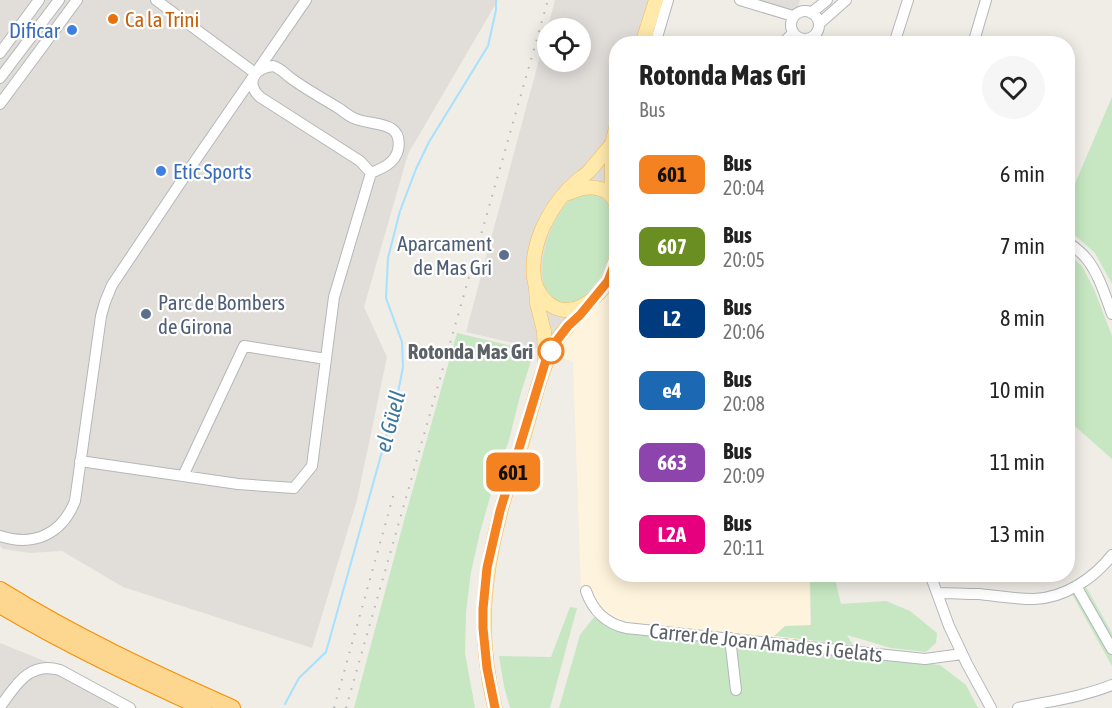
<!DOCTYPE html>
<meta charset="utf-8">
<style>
body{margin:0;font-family:"Asap Condensed",sans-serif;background:#f6f6f6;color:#222;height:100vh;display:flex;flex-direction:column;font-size:22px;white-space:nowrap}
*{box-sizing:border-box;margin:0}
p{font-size:20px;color:#767676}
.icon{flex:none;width:33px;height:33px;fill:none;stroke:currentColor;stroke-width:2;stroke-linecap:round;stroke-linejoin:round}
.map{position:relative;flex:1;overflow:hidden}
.details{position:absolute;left:609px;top:36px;width:466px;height:546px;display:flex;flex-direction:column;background:#fff;border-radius:24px;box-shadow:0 3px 15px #0003}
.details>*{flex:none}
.badge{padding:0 12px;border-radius:9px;font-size:21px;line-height:39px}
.controls{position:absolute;left:537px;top:18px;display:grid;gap:12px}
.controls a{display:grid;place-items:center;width:54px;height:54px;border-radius:50%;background:#fff;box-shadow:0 3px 15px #0003;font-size:30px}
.map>.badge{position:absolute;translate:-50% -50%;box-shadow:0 0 0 3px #fff}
.round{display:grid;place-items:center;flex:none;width:63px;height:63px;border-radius:32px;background:#f6f6f6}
.overview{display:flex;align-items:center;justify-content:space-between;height:102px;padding:0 30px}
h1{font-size:28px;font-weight:700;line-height:45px}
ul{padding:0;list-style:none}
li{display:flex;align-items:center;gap:18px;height:72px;padding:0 30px}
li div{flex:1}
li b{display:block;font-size:22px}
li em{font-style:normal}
li .badge{min-width:66px;font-weight:700;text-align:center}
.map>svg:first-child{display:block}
.commercial{fill:#fef3dc}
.industrial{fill:#e1deda;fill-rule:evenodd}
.green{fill:#c6e7c2}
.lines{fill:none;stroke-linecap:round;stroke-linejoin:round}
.stream{stroke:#a6e1ff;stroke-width:2}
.minor-casing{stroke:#b3b7ba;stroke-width:12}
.major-casing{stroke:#f2b95c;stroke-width:15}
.highway-casing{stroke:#f59000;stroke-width:18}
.minor{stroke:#fff;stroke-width:10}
.major{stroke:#ffe9ab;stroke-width:14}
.highway{stroke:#fdd68f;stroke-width:16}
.rail{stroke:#b4b5b6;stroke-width:2;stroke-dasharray:1.5 8;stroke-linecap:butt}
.line-casing{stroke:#fff;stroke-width:14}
.line{stroke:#f58220;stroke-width:9}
.food-dot{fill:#e8710a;stroke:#fff;stroke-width:2}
.shop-dot{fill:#3f7fe0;stroke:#fff;stroke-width:2}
.service-dot{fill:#5c6f8a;stroke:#fff;stroke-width:2}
.stop-dot{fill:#fff;stroke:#f58220;stroke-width:3}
.labels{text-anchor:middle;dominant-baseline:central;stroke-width:4.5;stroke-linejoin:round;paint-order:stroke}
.food-label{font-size:21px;fill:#c56008;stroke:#fff;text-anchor:start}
.shop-label{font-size:21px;fill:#366cbe;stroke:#fff;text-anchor:end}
.service-label{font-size:21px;fill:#4e5e75;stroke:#fff;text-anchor:end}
.stop-label{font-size:21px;font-weight:bold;fill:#5d6266;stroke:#fff;text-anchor:end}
.street-label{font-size:21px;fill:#5d6266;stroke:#fff}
.water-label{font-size:22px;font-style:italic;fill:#3c77a0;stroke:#fff}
</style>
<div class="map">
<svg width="1112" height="708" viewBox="0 0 1112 708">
<rect width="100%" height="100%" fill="#f0ece6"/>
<path class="commercial" d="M616 258V574L809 575 811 650 614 629 594 617 581 593 573 362 547 351Z"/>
<path class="industrial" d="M0 0H498L408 154 364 307 387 357 357 500 312 648 123 587 62 551 30 553 3 549 0 546Z
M555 0H655L641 43 616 44V258L547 351 466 332ZM548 28H580V62H548Z
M735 0H800L798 7 785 15Z
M0 643 67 670 138 708H0Z"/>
<path class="green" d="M1112 97V284L1095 253 1068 229V200Z
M591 194C597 196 603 198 607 203 627 229 598 312 560 302 554 301 549 296 546 291 534 267 553 207 577 196 581 195 587 195 591 194Z
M1068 254 1082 266 1094 289 1112 336V459L1077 428 1068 419Z
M457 333 534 351 520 396 509 440 496 476 480 532 471 572 466 612 465 653 475 708H354L405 517Z
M810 574 834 575 841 604 886 601 910 611 937 633 936 643 926 652 891 648 847 635 853 645 774 636 785 626 811 625Z
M1086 587 1112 633V666L1072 594Z
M570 607 577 608 550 708H510L504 686 499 656 551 657Z
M594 617 614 629 940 665 966 685 978 708H559L580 635Z"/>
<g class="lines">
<path class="stream" d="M285 704 299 678 326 652 397 398 403 367 402 342 386 298 388 258 400 211 416 169 429 142 488 46 496 10V0"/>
<g class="minor-casing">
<path id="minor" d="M156 0 255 73
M740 0 793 16
M791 25a14 14 0 1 1 28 0a14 14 0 1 1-28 0Z
M811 13 827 0
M820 23 846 0
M655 44 668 0
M782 44 793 33
M894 44 908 0
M973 44 986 0
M0 53 39 0
M273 66C282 69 285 74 292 79 307 90 324 99 340 109 345 113 350 117 356 119 373 126 404 120 398 150 395 163 383 168 371 173L360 161 260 97C245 83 254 68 273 66Z
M0 78 59 0
M0 104 77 0
M1068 242C1074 247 1081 252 1086 258 1099 274 1105 295 1112 314
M80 461 238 484 294 488 312 466 334 297 371 173
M183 476 244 346 326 359
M0 536C34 547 62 534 75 501L101 316 105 302 112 285 197 158 306 0
M930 574 949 626 967 664 991 708
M1076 586 1112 649
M586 591C593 611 605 623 626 628L925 659 962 654
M937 593C951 593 965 594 979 594 997 596 1015 599 1034 599 1065 598 1094 578 1112 555
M730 638 736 690
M0 707C16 685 29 661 60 670L130 708
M1018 708C1050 701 1082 697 1112 685"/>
</g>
<g class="major-casing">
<path id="major" d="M642 44 656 0
M612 144C605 152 598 161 591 169 587 174 582 177 577 181 565 191 553 207 546 221 537 238 530 263 535 283 537 291 542 297 547 302 568 322 596 301 608 281 611 275 614 267 616 260
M569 193C585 185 608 184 616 203
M611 194 612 182V144L616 128
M536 288 537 303 544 331 545 361
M495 708C478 639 482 582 500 514 506 488 516 464 523 439 533 406 540 370 557 340 566 326 580 315 590 302"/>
</g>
<g class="highway-casing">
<path id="highway" d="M0 590C74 636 153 673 232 708
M0 605C65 644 134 676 203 708"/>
</g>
<use href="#minor" class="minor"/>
<use href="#major" class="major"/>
<use href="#highway" class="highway"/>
<path class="rail" d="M334 708 394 493
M346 708 548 0"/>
</g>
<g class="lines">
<g class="line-casing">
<path id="line" d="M495 708 487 668 483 628V609L487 568 500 511 545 363 558 339 568 326 580 315 608 281 616 260"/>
</g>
<use href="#line" class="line"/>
</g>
<circle class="food-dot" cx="113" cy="19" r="6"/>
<g class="shop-dot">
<circle cx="72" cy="30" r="6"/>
<circle cx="161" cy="171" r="6"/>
</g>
<g class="service-dot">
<circle cx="504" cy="255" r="6"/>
<circle cx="146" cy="314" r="6"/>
</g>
<circle class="stop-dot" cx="551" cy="351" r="12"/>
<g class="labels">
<g class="food-label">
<text x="125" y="19">Ca la Trini</text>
</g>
<g class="shop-label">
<text x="60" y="30">Dificar</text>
<text x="173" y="171" text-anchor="start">Etic Sports</text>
</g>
<g class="service-label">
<text x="492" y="243">Aparcament<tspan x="492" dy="24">de Mas Gri</tspan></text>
<text x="158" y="302" text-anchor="start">Parc de Bombers<tspan x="158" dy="24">de Girona</tspan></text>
</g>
<g class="stop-label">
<text x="533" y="351">Rotonda Mas Gri</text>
</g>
<g class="street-label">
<text transform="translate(766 642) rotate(6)">Carrer de Joan Amades i Gelats</text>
</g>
<g class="water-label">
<text transform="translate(390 421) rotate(-75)">el Güell</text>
</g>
</g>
</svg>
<div class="controls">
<a><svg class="icon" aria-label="locate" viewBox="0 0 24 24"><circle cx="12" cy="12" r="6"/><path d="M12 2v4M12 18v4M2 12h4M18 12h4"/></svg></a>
</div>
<b class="badge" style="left:513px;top:472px;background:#f58220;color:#111">601</b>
<section class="details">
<div class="overview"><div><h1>Rotonda Mas Gri</h1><p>Bus</p></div><a class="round"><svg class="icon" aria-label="heart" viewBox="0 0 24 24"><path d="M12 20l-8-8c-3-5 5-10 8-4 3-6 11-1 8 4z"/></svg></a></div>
<ul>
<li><span class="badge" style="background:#f58220;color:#111">601</span><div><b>Bus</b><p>20:04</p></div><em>6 min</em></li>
<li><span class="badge" style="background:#6b8e23;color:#fff">607</span><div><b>Bus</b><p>20:05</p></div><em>7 min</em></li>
<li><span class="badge" style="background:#003b80;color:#fff">L2</span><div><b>Bus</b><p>20:06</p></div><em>8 min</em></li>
<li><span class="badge" style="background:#1d68b3;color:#fff">e4</span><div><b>Bus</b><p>20:08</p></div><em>10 min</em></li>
<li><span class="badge" style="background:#8e44ad;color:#fff">663</span><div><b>Bus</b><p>20:09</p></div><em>11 min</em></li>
<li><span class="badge" style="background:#e6007e;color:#fff">L2A</span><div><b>Bus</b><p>20:11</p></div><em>13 min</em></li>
</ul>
</section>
</div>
